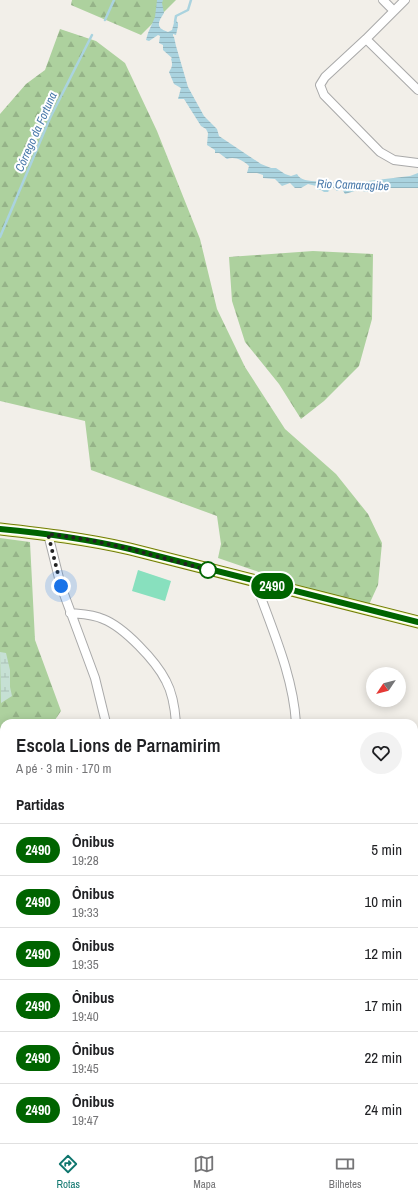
<!DOCTYPE html>
<html lang="pt">
<meta charset="utf-8">
<style>
body{margin:0;font-family:"Archivo Narrow",sans-serif;background:#f2f2f2;color:#202124;height:100vh;display:flex;flex-direction:column;font-size:15px;white-space:nowrap}
*{box-sizing:border-box;margin:0}
p{font-size:13px;color:#757577}
.icon{flex:none;width:22px;height:22px;fill:none;stroke:currentColor;stroke-width:2;stroke-linecap:round;stroke-linejoin:round}
.map{position:relative;flex:1;overflow:hidden}
.sheet{position:absolute;left:0px;top:719px;width:418px;height:424px;display:flex;flex-direction:column;background:#fff;border-radius:12px 12px 0 0;box-shadow:0 2px 10px #0003}
.sheet>*{flex:none}
.badge{padding:0 8px;border-radius:13px;font-size:14px;line-height:26px}
.needle{width:26px;rotate:235deg}
.fabs{position:absolute;left:366px;top:667px;display:grid;gap:8px}
.fabs a{display:grid;place-items:center;width:40px;height:40px;border-radius:50%;background:#fff;box-shadow:0 2px 10px #0003;font-size:20px}
.you{position:absolute;width:20px;height:20px;margin:-10px;border:3px solid #fff;border-radius:50%;background:#1a73e8;box-shadow:0 0 0 6px #1a73e833}
.map>.badge{position:absolute;translate:-50% -50%;box-shadow:0 0 0 2px #fff}
h2{padding:0 16px;font-size:15px;line-height:36px}
.round{display:grid;place-items:center;flex:none;width:42px;height:42px;border-radius:21px;background:#f2f2f2}
.headline{display:flex;align-items:center;justify-content:space-between;height:68px;padding:0 16px}
h1{font-size:19px;font-weight:600;line-height:30px}
ul{padding:0;list-style:none}
li{display:flex;align-items:center;gap:12px;height:52px;padding:0 16px;border-top:1px solid #e0e0e0}
li div{flex:1}
li b{display:block;font-size:15px}
li em{font-style:normal}
li .badge{min-width:44px;font-weight:700;text-align:center}
.dock{display:flex;justify-content:space-around;align-items:center;height:56px;border-top:1px solid #e0e0e0;background:#fff;font-size:11px;color:#757577}
.dock a{display:grid;justify-items:center;gap:2px}
.dock .active{color:#0f766e}
.map>svg:first-child{display:block}
.forest{fill:url(#forest-firs)}
.wetland{fill:url(#wetland-marsh)}
.pitch{fill:#88e0be}
.water{fill:url(#water-rules)}
.lines{fill:none;stroke-linecap:round;stroke-linejoin:round}
.stream{stroke:#aad3df;stroke-width:2.5}
.street-casing{stroke:#a9a9a9;stroke-width:10}
.secondary-casing{stroke:#707d05;stroke-width:13}
.street{stroke:#fff;stroke-width:8}
.secondary{stroke:#f7fabf;stroke-width:11}
.line-casing{stroke:#fff;stroke-width:9}
.line{stroke:#006400;stroke-width:6}
.walk{stroke:#222;stroke-width:4;stroke-dasharray:0 7.2}
.stop-dot{fill:#fff;stroke:#006400;stroke-width:2}
.labels{text-anchor:middle;dominant-baseline:central;stroke-width:4;stroke-linejoin:round;paint-order:stroke}
.water-label{font-size:12px;font-style:italic;fill:#4a7aab;stroke:#fff}
</style>
<div class="map">
<svg width="418" height="1143" viewBox="0 0 418 1143">
<defs>
<pattern id="forest-firs" width="22" height="20" patternUnits="userSpaceOnUse"><rect width="22" height="20" fill="#add19e"/><path d="M5 1l3.5 6h-7zM16 11l3.5 6h-7z" fill="#95b388"/></pattern>
<pattern id="wetland-marsh" width="20" height="14" patternUnits="userSpaceOnUse"><rect width="20" height="14" fill="#c6e0d4"/><path d="M1 5h8M5 5V1M11 12h8M15 12V8" fill="none" stroke="#aac0b6"/></pattern>
<pattern id="water-rules" width="6" height="5" patternUnits="userSpaceOnUse"><rect width="6" height="5" fill="#aad3df"/><path d="M0 2.5h6" fill="none" stroke="#92b5bf"/></pattern>
</defs>
<rect width="100%" height="100%" fill="#f2efe9"/>
<path class="forest" d="M72 0H176L141 35 71 5Z
M60 29 96 41 125 63 157 131 200 239 217 309 245 367 285 429 336 474 368 514 382 543 378 585 367 609 218 558 221 544 217 516 91 470 85 421 0 401V114L26 84 45 70Z
M313 251 373 254 372 319 359 366 324 401 301 419 279 384 245 342 232 301 229 257Z
M0 538 30 542 35 640 61 711 53 723H4V742L0 749Z
M142 1139H248L244 1143H142Z"/>
<path class="wetland" d="M0 652 6 653 10 670V687L12 696 1 703Z"/>
<path class="pitch" d="M138 570 171 581 165 601 132 591Z
M414 1028 418 1033V1045L414 1047Z"/>
<path class="water" d="M157 0H163L162 3 164 13C158 22 155 28 168 32L172 30 175 19 178 23V26L176 35 173 34V36L174 37 176 46 188 87 204 116 217 129 219 136 261 164 271 168H276L285 174 291 176 297 174C301 183 319 181 328 181 333 182 336 183 341 182L343 184 410 176 418 173V188H385L367 192 358 190 345 194 342 189 337 191 332 187 328 192H324L321 190H317L316 186 308 184 301 188H295L290 183 282 186 275 179 263 178V175L257 173H247L249 166C243 160 234 156 227 159L219 153H215V150L207 145 208 133 206 129 201 126 184 99H178L181 88 174 84 169 72C172 67 173 65 171 59L172 58 163 50V45L159 43 160 36 158 35 149 41 146 40 148 33 155 17Z"/>
<g class="lines">
<path class="stream" d="M105 20 114 0
M175 22 176 16 188 10 191 0
M0 237 50 118 92 35"/>
<g class="street-casing">
<path id="street" d="M383 0 394 11
M405 0 366 39 325 77 320 85 324 95 380 152 394 160 418 163
M366 39 418 90
M48 534 61 586 95 678 106 723
M255 581C271 627 293 674 296 723
M70 613C81 614 93 614 103 619 124 627 156 661 166 681 173 694 175 709 176 723
M414 813 418 815
M414 824 418 822
M0 863 4 861
M414 999 418 1003
M0 1081H4
M86 1143 87 1139"/>
</g>
<g class="secondary-casing">
<path id="secondary" d="M0 529C44 534 87 539 130 549L418 622"/>
</g>
<use href="#street" class="street"/>
<use href="#secondary" class="secondary"/>
</g>
<g class="lines">
<g class="line-casing">
<path id="line" d="M0 529C44 533 87 539 130 549L418 622"/>
</g>
<use href="#line" class="line"/>
<path class="walk" d="M61 586 48 534 90 540 130 549 208 570"/>
</g>
<circle class="stop-dot" cx="208" cy="570" r="8"/>
<g class="labels">
<g class="water-label">
<text transform="translate(36 132) rotate(-66)">Córrego da Fortuna</text>
<text transform="translate(353 185) rotate(2)">Rio Camaragibe</text>
</g>
</g>
</svg>
<div class="fabs">
<a><svg class="needle" viewBox="-14 -14 28 28"><path d="M0-13l5 13h-10z" fill="#e53935"/><path d="M0 13l5-13h-10z" fill="#757577"/></svg></a>
</div>
<div class="you" style="left:61px;top:586px"></div>
<b class="badge" style="left:272px;top:586px;background:#006400;color:#fff">2490</b>
<section class="sheet">
<div class="headline"><div><h1>Escola Lions de Parnamirim</h1><p>A pé · 3 min · 170 m</p></div><a class="round"><svg class="icon" aria-label="heart" viewBox="0 0 24 24"><path d="M12 20l-8-8c-3-5 5-10 8-4 3-6 11-1 8 4z"/></svg></a></div>
<h2>Partidas</h2>
<ul>
<li><span class="badge" style="background:#006400;color:#fff">2490</span><div><b>Ônibus</b><p>19:28</p></div><em>5 min</em></li>
<li><span class="badge" style="background:#006400;color:#fff">2490</span><div><b>Ônibus</b><p>19:33</p></div><em>10 min</em></li>
<li><span class="badge" style="background:#006400;color:#fff">2490</span><div><b>Ônibus</b><p>19:35</p></div><em>12 min</em></li>
<li><span class="badge" style="background:#006400;color:#fff">2490</span><div><b>Ônibus</b><p>19:40</p></div><em>17 min</em></li>
<li><span class="badge" style="background:#006400;color:#fff">2490</span><div><b>Ônibus</b><p>19:45</p></div><em>22 min</em></li>
<li><span class="badge" style="background:#006400;color:#fff">2490</span><div><b>Ônibus</b><p>19:47</p></div><em>24 min</em></li>
</ul>
</section>
</div>
<nav class="dock">
<a class="active"><svg class="icon" aria-label="directions" viewBox="0 0 24 24"><path d="M12 3l9 9-9 9-9-9zM9 14v-3h6M13 9l2 2-2 2"/></svg>Rotas</a>
<a><svg class="icon" aria-label="map" viewBox="0 0 24 24"><path d="M3 6l6-2 6 2 6-2v14l-6 2-6-2-6 2zM9 4v14M15 6v14"/></svg>Mapa</a>
<a><svg class="icon" aria-label="tickets" viewBox="0 0 24 24"><path d="M3 7h18v10H3zM15 7v10"/></svg>Bilhetes</a>
</nav>
